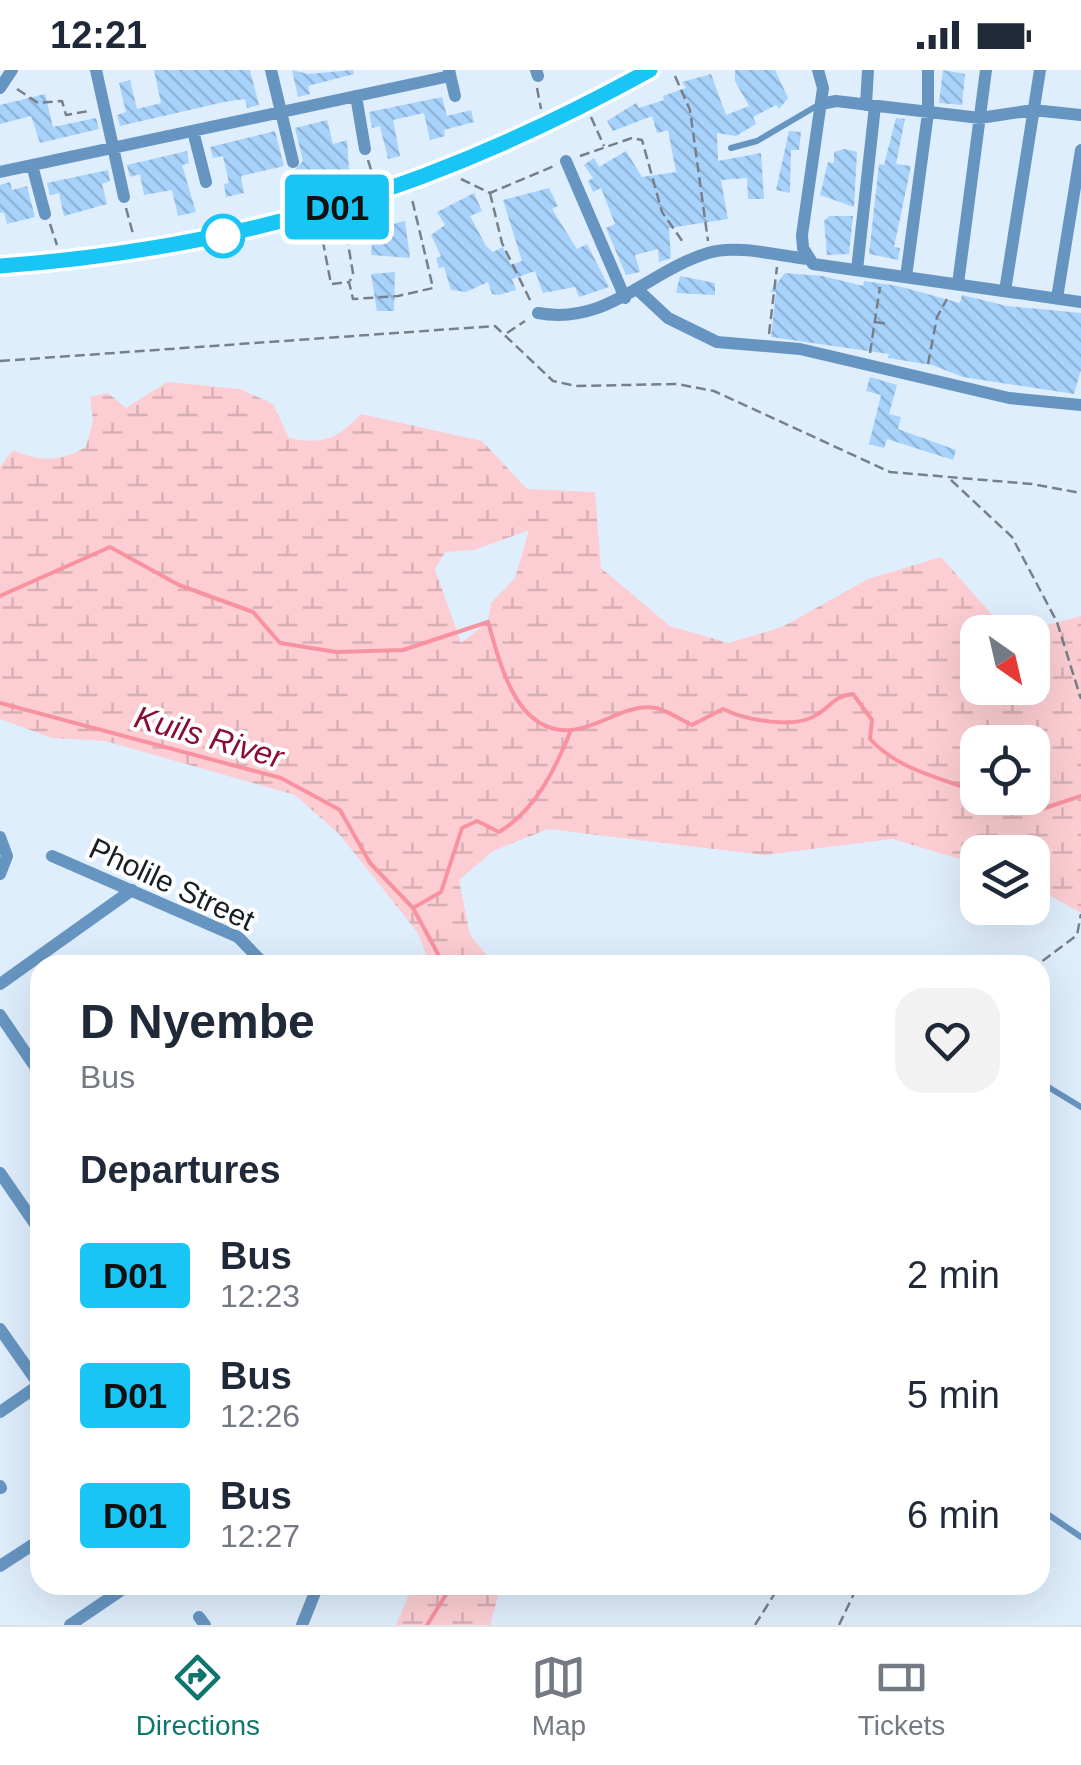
<!DOCTYPE html>
<style>
body{margin:0;font-family:Helvetica,sans-serif;background:#f2f2f3;color:#1f2937;height:100vh;display:flex;flex-direction:column;font-size:38px;white-space:nowrap}
*{box-sizing:border-box;margin:0}
p{font-size:32px;color:#747a83}
.icon{flex:none;width:55px;height:55px;fill:none;stroke:currentColor;stroke-width:2;stroke-linecap:round;stroke-linejoin:round}
.map{position:relative;flex:1;overflow:hidden}
.details{position:absolute;left:30px;top:885px;width:1020px;height:640px;display:flex;flex-direction:column;background:#fff;border-radius:30px;box-shadow:0 10px 40px #0002}
.details>*{flex:none}
.badge{padding:0 20px;border-radius:8px;font-size:35px;line-height:65px}
.needle{width:65px;rotate:146deg}
.buttons{position:absolute;left:960px;top:545px;display:grid;gap:20px}
.buttons a{display:grid;place-items:center;width:90px;height:90px;border-radius:20px;background:#fff;box-shadow:0 10px 40px #0002;font-size:50px}
.map>.badge{position:absolute;translate:-50% -50%;box-shadow:0 0 0 5px #fff}
h2{padding:0 50px;font-size:38px;line-height:90px}
.round{display:grid;place-items:center;flex:none;width:105px;height:105px;border-radius:30px;background:#f2f2f3}
.head{display:flex;align-items:center;justify-content:space-between;height:170px;padding:0 50px}
h1{font-size:48px;font-weight:700;line-height:75px}
ul{padding:0;list-style:none}
li{display:flex;align-items:center;gap:30px;height:120px;padding:0 50px}
li div{flex:1}
li b{display:block;font-size:38px}
li em{font-style:normal}
li .badge{min-width:110px;font-weight:700;text-align:center}
.status{display:flex;justify-content:space-between;align-items:center;height:70px;padding:0 50px;background:#fff;direction:ltr}
.status svg{height:28px;fill:currentColor}
.dock{display:flex;justify-content:space-around;align-items:center;height:140px;border-top:2px solid #e0e1e3;background:#fff;font-size:28px;color:#747a83}
.dock a{display:grid;justify-items:center;gap:5px}
.dock .active{color:#0f766e}
.map>svg:first-child{display:block}
.wetland{fill:url(#wetland-marsh);fill-rule:evenodd}
.lines{fill:none;stroke-linecap:round;stroke-linejoin:round}
.stream{stroke:#f892a0;stroke-width:4}
.building{fill:url(#building-back-hatch)}
.path{stroke:#77808a;stroke-width:2.5;stroke-dasharray:10 5;stroke-linecap:butt}
.service{stroke:#6795c1;stroke-width:6}
.minor{stroke:#6795c1;stroke-width:12}
.secondary{stroke:#1769a8;stroke-width:18}
.line-casing{stroke:#fff;stroke-width:22}
.line{stroke:#18c5f4;stroke-width:15}
.stop-dot{fill:#fff;stroke:#18c5f4;stroke-width:5}
.labels{text-anchor:middle;dominant-baseline:central;stroke-width:8;stroke-linejoin:round;paint-order:stroke}
.street-label{font-size:30px;fill:#191e23;stroke:#fff}
.water-label{font-size:32px;font-style:italic;fill:#880d34;stroke:#fff}
</style>
<div class="status"><b>12:21</b><svg viewBox="0 0 49 12"><path d="M0 12V9h3v3zM5 12V6h3v6zM10 12V3h3v9zM15 12V0h3v12zM26 1h20v11H26zM47 4h2v5h-2z"/></svg></div>
<div class="map">
<svg width="1081" height="1555" viewBox="0 0 1081 1555">
<defs>
<pattern id="wetland-marsh" width="20" height="14" patternUnits="userSpaceOnUse" patternTransform="scale(2.5)"><rect width="20" height="14" fill="#fcced3"/><path d="M1 5h8M5 5V1M11 12h8M15 12V8" fill="none" stroke="#d7b0b5"/></pattern>
<pattern id="building-back-hatch" width="6" height="6" patternUnits="userSpaceOnUse" patternTransform="scale(2.5)"><rect width="6" height="6" fill="#a7d2fb"/><path d="M-1 5l2 2M0 0l6 6M5-1l2 2" fill="none" stroke="#8fb4d7"/></pattern>
</defs>
<rect width="100%" height="100%" fill="#dfeefd"/>
<path class="wetland" d="M167 312 240 319 273 334 289 368C323 375 337 369 361 344L482 371 527 419 595 422 601 498 670 556 729 573 782 557 868 509 941 487 1003 557 1032 559 1081 546V843L1033 816 1032 782H978L977 794 892 769 765 785 548 759 493 781 459 810 470 865 495 895H430L418 863 391 829 339 764 295 725 105 671 52 668 0 649V397L13 380C40 392 60 392 86 377L93 351 90 327 108 323 126 338ZM529 460 515 508 491 533 488 552 461 573 435 499 445 482 474 480ZM978 562H1032V618H978ZM978 672H1032V728H978Z
M413 1515H501L490 1555H396Z"/>
<g class="lines">
<path class="stream" d="M0 526 110 477 179 515 253 542 280 573 336 582 403 580 488 552C500 592 515 665 572 660 601 657 626 633 656 638 668 641 681 650 692 655L723 639C745 650 796 660 818 644 833 634 835 626 853 624L872 650 870 669C900 701 938 706 978 723
M0 633 281 708 340 740 370 793 413 838 444 895
M1010 728 1042 739 1081 726
M413 838 441 822 462 758 477 751 499 762C535 741 556 698 571 660
M427 1555 452 1515"/>
</g>
<path class="building" d="M154 0H250L259 35 247 38 245 29 224 32 120 56 117 45 126 42 119 13 130 10 137 39 161 33Z
M292 0 308 4 353 0 354 4 308 16 310 24 298 27Z
M735 0H775L788 28 779 39 776 35 753 47 756 54 736 66 717 63 718 91 761 83 764 129H748L747 108 721 110 728 149 669 158 671 188 659 192 658 179 635 185 640 202 626 205 606 158 615 154 601 118 593 122 588 111 593 108 584 95 594 88 599 97 626 81 642 107 676 102 668 60 657 63 652 46 613 61 607 51 636 33 639 38 664 30 663 26 686 18 682 12 711 4 726 45 749 36 735 11Z
M943 0 965 4 962 35 939 33Z
M45 24 53 57 96 48 99 59 40 73 31 46 0 54V35Z
M442 27 447 46 471 40 474 52 444 60 445 66 430 70 424 43 393 50 400 86 388 89 380 56 372 58 369 42Z
M896 48 905 49 896 94 911 96 894 177 900 178 898 190 869 184 879 94 884 95Z
M327 50 333 74 347 70 349 100 296 113 293 102 303 91 295 58Z
M275 61 284 96 241 106 244 123 226 127 224 114 229 113 223 86 213 88 210 77Z
M789 61 801 62 799 80H791L790 123 776 120Z
M844 79 857 82 854 137 820 125 828 92 834 93V82Z
M187 81 189 93 182 95 196 142 178 146 172 120 144 125 140 104 130 107 127 95Z
M108 100 110 111 102 114 107 134 64 146 59 123 50 125 47 113Z
M10 112 12 120 27 116 35 147 7 154 4 142 0 143V115Z
M549 118 558 136 552 139 577 179 587 174 609 217 579 227 575 217 543 223 535 201 512 209 516 220 499 225 492 224 488 212 466 222 451 220 444 197 439 198 436 188 441 186 431 165 445 155 437 142 474 123 482 141 470 146 486 176 493 182 503 177 511 195 522 191 503 130Z
M829 146H853L849 184 827 185 824 151Z
M405 151 410 188 371 185 372 173 380 174 376 158Z
M395 202 394 241H377L371 204Z
M785 203 823 206 863 216 864 211 898 216 960 233 962 225 1007 236 1081 243V300L1074 324 963 307 932 295 888 288 889 284 771 267 776 222H770Z
M680 206 715 213V225L676 223Z
M870 307 897 315 889 344 901 347 898 359 956 380 953 390 887 369 884 378 869 374 881 325 866 321Z"/>
<g class="lines">
<path class="path" d="M675 6 690 40 708 171
M537 18 541 39
M17 19 38 33 62 31 66 45 89 41
M591 47 604 76
M580 86 632 68 642 70 662 142 685 175
M368 90 373 106
M461 109 490 123 554 96
M490 123 502 173 531 232
M126 138 133 164
M344 150 353 203 350 211
M50 154 57 175
M320 156 331 214 349 212 353 229 398 226 433 218 412 129
M875 252 889 254
M507 263 525 251
M769 264 777 197
M870 283 880 217
M0 291 495 256 553 311 576 316 677 314 714 321 890 402 1032 414 1081 423
M928 294 937 247 947 229
M951 410 1012 467 1057 552 1081 629
M1013 895 1041 892 1077 865 1081 844
M755 1555 780 1515
M839 1555 858 1515"/>
<path class="service" d="M731 78 757 71 820 34
M1040 1012 1081 1037
M1040 1439 1081 1467"/>
<path class="minor" d="M96 0 124 127
M271 0 293 92
M449 0 455 26
M536 0 538 6
M818 0 823 18 802 165 803 178 813 194 1081 232
M0 18 12 0
M356 26 365 79
M821 34 836 31 980 48 1033 40 1081 45
M866 35 868 0
M193 61 206 112
M566 91 625 228
M32 95 45 144
M0 102 450 6
M857 200 875 36
M906 207 928 43V0
M958 214 986 0
M639 221 668 248 717 272 800 279 1009 328 1081 335
M1005 221 1040 0
M1057 228 1081 80
M538 243C607 256 648 201 708 183 736 174 779 186 808 189
M0 767 7 786 0 804
M52 786 238 867 265 895
M0 914 132 820
M0 945 40 1004
M0 1103 40 1161
M0 1259 40 1316
M0 1342 39 1315
M0 1416 1 1418
M0 1496 40 1470
M199 1547 205 1555
M70 1555 129 1515
M302 1555 318 1515"/>
<path class="secondary" d="M0 196C249 176 431 119 650 0"/>
</g>
<g class="lines">
<g class="line-casing">
<path id="line" d="M0 196C244 178 437 118 650 0"/>
</g>
<use href="#line" class="line"/>
</g>
<circle class="stop-dot" cx="223" cy="166" r="20"/>
<g class="labels">
<g class="street-label">
<text transform="translate(172 814) rotate(25)">Pholile Street</text>
</g>
<g class="water-label">
<text transform="translate(209 667) rotate(16)">Kuils River</text>
</g>
</g>
</svg>
<div class="buttons">
<a><svg class="needle" viewBox="-14 -14 28 28"><path d="M0-13l5 13h-10z" fill="#e53935"/><path d="M0 13l5-13h-10z" fill="#747a83"/></svg></a>
<a><svg class="icon" aria-label="locate" viewBox="0 0 24 24"><circle cx="12" cy="12" r="6"/><path d="M12 2v4M12 18v4M2 12h4M18 12h4"/></svg></a>
<a><svg class="icon" aria-label="layers" viewBox="0 0 24 24"><path d="M12 4l9 5-9 5-9-5zM3 14l9 5 9-5"/></svg></a>
</div>
<b class="badge" style="left:337px;top:137px;background:#18c5f4;color:#111">D01</b>
<section class="details">
<div class="head"><div><h1>D Nyembe</h1><p>Bus</p></div><a class="round"><svg class="icon" aria-label="heart" viewBox="0 0 24 24"><path d="M12 20l-8-8c-3-5 5-10 8-4 3-6 11-1 8 4z"/></svg></a></div>
<h2>Departures</h2>
<ul>
<li><span class="badge" style="background:#18c5f4;color:#111">D01</span><div><b>Bus</b><p>12:23</p></div><em>2 min</em></li>
<li><span class="badge" style="background:#18c5f4;color:#111">D01</span><div><b>Bus</b><p>12:26</p></div><em>5 min</em></li>
<li><span class="badge" style="background:#18c5f4;color:#111">D01</span><div><b>Bus</b><p>12:27</p></div><em>6 min</em></li>
</ul>
</section>
</div>
<nav class="dock">
<a class="active"><svg class="icon" aria-label="directions" viewBox="0 0 24 24"><path d="M12 3l9 9-9 9-9-9zM9 14v-3h6M13 9l2 2-2 2"/></svg>Directions</a>
<a><svg class="icon" aria-label="map" viewBox="0 0 24 24"><path d="M3 6l6-2 6 2 6-2v14l-6 2-6-2-6 2zM9 4v14M15 6v14"/></svg>Map</a>
<a><svg class="icon" aria-label="tickets" viewBox="0 0 24 24"><path d="M3 7h18v10H3zM15 7v10"/></svg>Tickets</a>
</nav>
